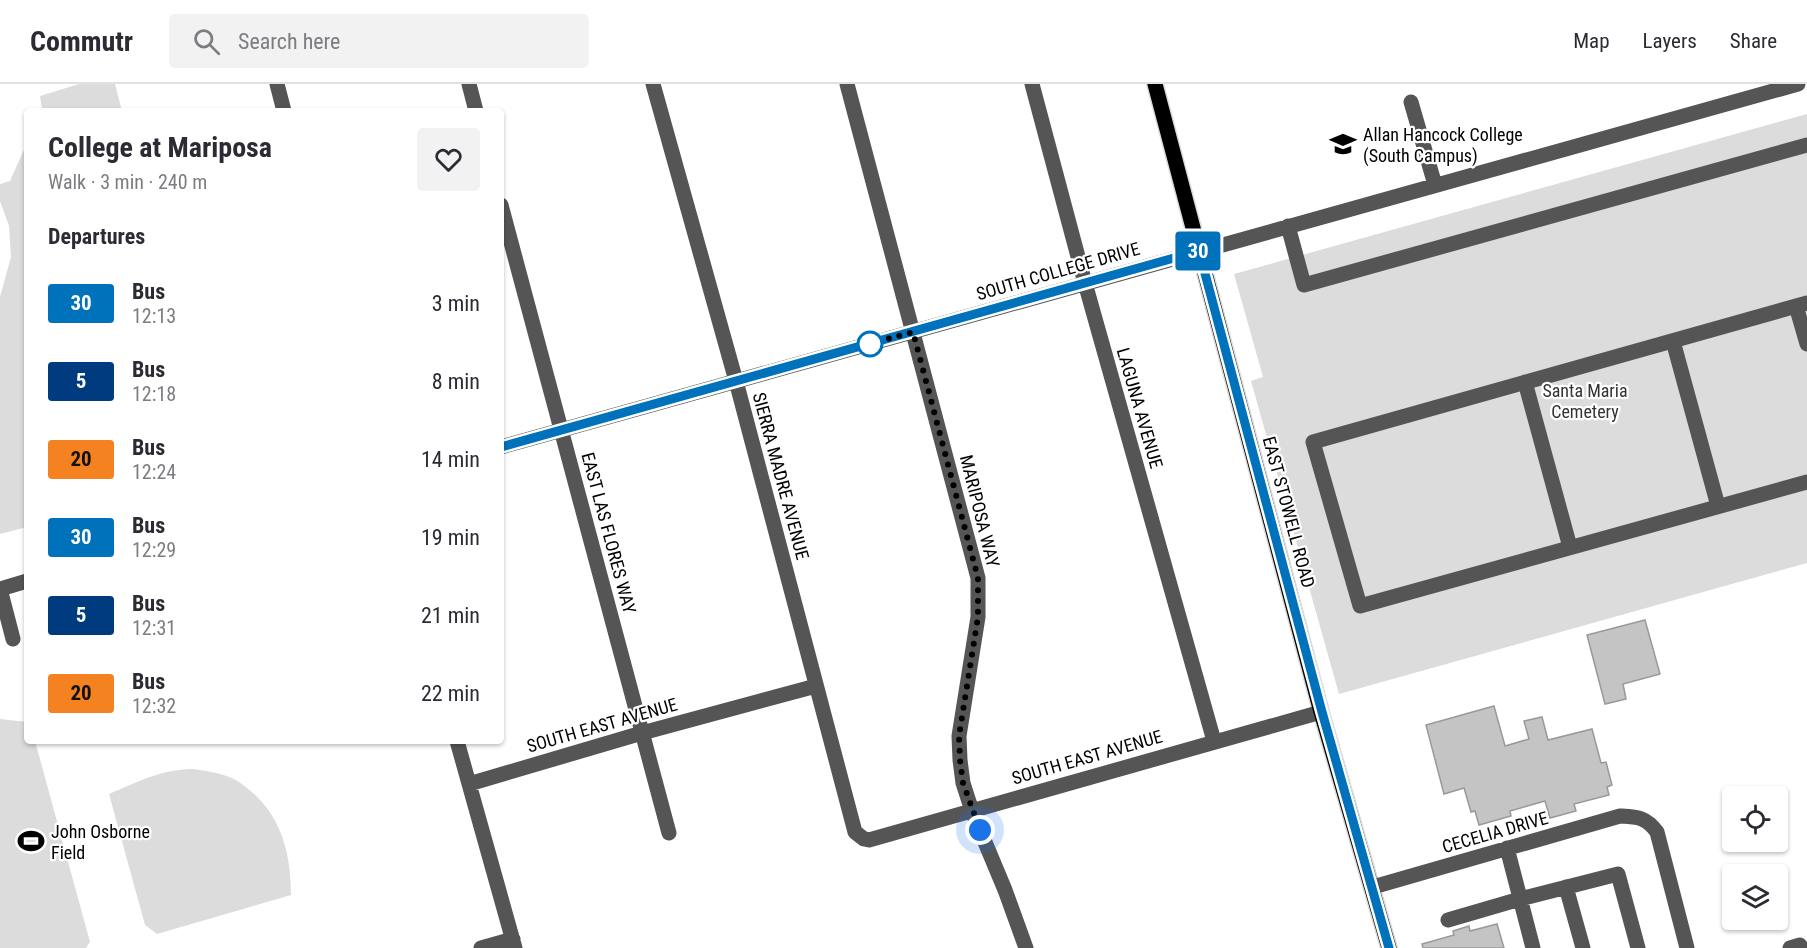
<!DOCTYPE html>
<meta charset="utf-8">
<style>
body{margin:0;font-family:"Roboto Condensed",sans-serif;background:#f2f2f3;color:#2b2b33;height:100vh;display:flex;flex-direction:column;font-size:22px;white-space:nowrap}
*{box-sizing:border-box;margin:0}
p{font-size:20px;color:#7c7c81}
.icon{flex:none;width:33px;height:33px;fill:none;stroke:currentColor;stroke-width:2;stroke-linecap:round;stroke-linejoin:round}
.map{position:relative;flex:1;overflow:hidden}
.side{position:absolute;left:24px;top:24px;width:480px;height:636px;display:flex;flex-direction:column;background:#fff;border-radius:6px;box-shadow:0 2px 4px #0004}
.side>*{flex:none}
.badge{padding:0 12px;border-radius:4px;font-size:21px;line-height:39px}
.fabs{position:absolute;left:1722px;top:702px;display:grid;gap:12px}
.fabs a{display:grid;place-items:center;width:66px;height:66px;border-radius:6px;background:#fff;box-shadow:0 2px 4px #0004;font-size:30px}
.you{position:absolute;width:30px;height:30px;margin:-15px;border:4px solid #fff;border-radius:50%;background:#1a73e8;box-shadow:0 0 0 9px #1a73e833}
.map>.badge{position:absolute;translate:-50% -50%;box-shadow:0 0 0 3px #fff}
h2{padding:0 24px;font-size:22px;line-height:54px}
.round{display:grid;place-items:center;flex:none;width:63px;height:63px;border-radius:6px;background:#f2f2f3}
.headline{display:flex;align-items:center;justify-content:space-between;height:102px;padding:0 24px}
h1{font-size:28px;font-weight:700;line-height:45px}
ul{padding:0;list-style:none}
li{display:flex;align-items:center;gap:18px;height:78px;padding:0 24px}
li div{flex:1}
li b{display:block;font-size:22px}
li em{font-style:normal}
li .badge{min-width:66px;font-weight:700;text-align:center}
header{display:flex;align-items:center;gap:36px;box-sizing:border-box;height:84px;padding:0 30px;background:#fff;border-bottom:2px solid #e1e1e2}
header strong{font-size:28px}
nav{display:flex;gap:33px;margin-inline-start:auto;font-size:21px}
.search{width:420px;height:54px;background:#f2f2f3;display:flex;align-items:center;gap:15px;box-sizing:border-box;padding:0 21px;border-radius:6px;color:#7c7c81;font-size:22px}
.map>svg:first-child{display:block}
.green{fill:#dcdcdc}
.building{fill:#c4c4c4;stroke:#999;stroke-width:1.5}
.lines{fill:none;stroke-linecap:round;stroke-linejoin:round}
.major-casing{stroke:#dbdbdb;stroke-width:18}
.minor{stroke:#555;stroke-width:15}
.major{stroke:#000;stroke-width:15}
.line-casing{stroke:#fff;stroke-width:14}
.line{stroke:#0072bc;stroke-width:9}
.walk{stroke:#000;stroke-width:6;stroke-dasharray:0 10.8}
.stop-dot{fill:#fff;stroke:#0072bc;stroke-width:3}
.labels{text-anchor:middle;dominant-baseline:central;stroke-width:4.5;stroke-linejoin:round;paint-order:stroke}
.poi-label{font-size:18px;fill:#000;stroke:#fff;text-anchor:start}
.street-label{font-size:18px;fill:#000;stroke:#fff}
.park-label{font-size:18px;fill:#333;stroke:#fff}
</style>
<header>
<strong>Commutr</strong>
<div class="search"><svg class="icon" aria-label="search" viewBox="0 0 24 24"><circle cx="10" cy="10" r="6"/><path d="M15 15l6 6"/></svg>Search here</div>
<nav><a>Map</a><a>Layers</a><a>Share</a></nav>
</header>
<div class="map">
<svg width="1807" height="864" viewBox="0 0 1807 864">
<rect width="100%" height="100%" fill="#fff"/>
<path class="green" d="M79 0H115L122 27H41L42 24 40 12Z
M1807 30V479L1339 610 1251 297 1263 293 1234 190Z
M27 59V443L0 450V213L11 173 9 142 0 117V100L10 97Z
M0 635 27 638V657H35L90 858 86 864H0Z
M193 685C206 687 222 689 234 695 278 721 291 763 291 811L157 850 145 841 109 710C140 697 159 686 193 685Z"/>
<path class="building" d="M1645 536 1660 590 1623 600 1626 615 1605 620 1587 551Z
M1494 622 1505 662 1529 655 1524 637 1542 633 1548 656 1592 645 1601 679 1606 678 1612 701 1607 703 1609 711 1574 720 1576 727 1550 734 1545 717 1510 727 1511 732 1479 741 1475 727 1471 728 1464 704 1444 710 1426 641Z
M1497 840 1504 864H1423L1422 860 1454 851 1453 847 1469 842 1470 847Z"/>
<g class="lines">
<g class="major-casing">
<path id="major" d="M1155 0 1321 628 1389 864"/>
</g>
<path class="minor" d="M277 0 284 27
M469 0 476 27
M653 0 736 297 855 748 864 755 869 756 1321 628
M847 0 978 494V533L959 652 960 676 963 699 972 727 1005 806 1026 864
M1032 0 1085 199 1214 657
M1411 18 1435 101
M501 121 669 749
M1288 142 1304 201 1807 61
M1807 219 1313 358 1360 522 1807 398
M1796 222 1807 260
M1673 257 1718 422
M1525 298 1570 463
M501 363 1798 0
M0 505 13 555
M0 505 27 497
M457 657 515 864
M469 700 642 649 816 602
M1507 764 1533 864
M1373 803 1620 732C1638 733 1646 733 1657 748L1687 864
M1566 803 1583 864
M1448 836 1520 815 1618 790 1638 864
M481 864 513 855
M1790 864 1800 861V864"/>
<use href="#major" class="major"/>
</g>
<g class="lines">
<g class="line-casing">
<path id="line" d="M501 363 1199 167 1322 628 1389 864"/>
</g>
<use href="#line" class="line"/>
<path class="walk" d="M870 260H869L913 248 978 494V533L959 652 960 676 963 699 980 746"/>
</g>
<defs>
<g id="university-bare" transform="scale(2.07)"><path d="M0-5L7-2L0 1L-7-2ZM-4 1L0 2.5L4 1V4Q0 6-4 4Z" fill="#000" stroke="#fff" stroke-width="2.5" paint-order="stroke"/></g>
<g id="stadium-bare" transform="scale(2.07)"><path d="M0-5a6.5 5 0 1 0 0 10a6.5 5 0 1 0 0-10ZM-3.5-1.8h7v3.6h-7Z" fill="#000" stroke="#fff" stroke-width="2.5" paint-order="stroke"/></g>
</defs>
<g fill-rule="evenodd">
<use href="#university-bare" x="1343" y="60"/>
<use href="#stadium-bare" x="31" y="757"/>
</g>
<circle class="stop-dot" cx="870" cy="260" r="12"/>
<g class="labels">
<g class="poi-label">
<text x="1363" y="50">Allan Hancock College<tspan x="1363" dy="21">(South Campus)</tspan></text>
<text x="51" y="747">John Osborne<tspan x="51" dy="21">Field</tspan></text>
</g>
<g class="street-label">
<text transform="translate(1058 187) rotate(-16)">SOUTH COLLEGE DRIVE</text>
<text transform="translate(1140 324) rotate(74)">LAGUNA AVENUE</text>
<text transform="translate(781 392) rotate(75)">SIERRA MADRE AVENUE</text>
<text transform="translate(980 427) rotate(76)">MARIPOSA WAY</text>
<text transform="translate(1289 428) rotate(75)">EAST STOWELL ROAD</text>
<text transform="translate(609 449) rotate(75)">EAST LAS FLORES WAY</text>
<text transform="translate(602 641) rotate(-16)">SOUTH EAST AVENUE</text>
<text transform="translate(1087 673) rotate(-16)">SOUTH EAST AVENUE</text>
<text transform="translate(1495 748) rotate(-16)">CECELIA DRIVE</text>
</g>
<g class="park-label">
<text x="1585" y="306">Santa Maria<tspan x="1585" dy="21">Cemetery</tspan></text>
</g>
</g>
</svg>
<div class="fabs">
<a><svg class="icon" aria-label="locate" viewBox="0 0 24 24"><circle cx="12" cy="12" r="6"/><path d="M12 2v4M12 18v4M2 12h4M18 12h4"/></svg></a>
<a><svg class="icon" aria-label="layers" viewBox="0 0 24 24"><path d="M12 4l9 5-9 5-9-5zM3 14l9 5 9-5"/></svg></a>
</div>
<div class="you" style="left:980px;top:746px"></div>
<b class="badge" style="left:1198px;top:167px;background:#0072bc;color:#fff">30</b>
<section class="side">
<div class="headline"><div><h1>College at Mariposa</h1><p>Walk · 3 min · 240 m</p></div><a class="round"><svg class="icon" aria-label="heart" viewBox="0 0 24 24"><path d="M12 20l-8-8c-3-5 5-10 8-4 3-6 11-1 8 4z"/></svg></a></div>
<h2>Departures</h2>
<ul>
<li><span class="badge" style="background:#0072bc;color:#fff">30</span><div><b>Bus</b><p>12:13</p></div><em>3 min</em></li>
<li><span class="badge" style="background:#003b80;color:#fff">5</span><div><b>Bus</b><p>12:18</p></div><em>8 min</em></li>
<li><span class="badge" style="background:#f58220;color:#111">20</span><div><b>Bus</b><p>12:24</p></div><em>14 min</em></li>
<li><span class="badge" style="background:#0072bc;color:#fff">30</span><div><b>Bus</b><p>12:29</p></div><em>19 min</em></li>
<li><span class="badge" style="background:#003b80;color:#fff">5</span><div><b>Bus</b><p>12:31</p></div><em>21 min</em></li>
<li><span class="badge" style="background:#f58220;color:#111">20</span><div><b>Bus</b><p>12:32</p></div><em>22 min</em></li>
</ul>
</section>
</div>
